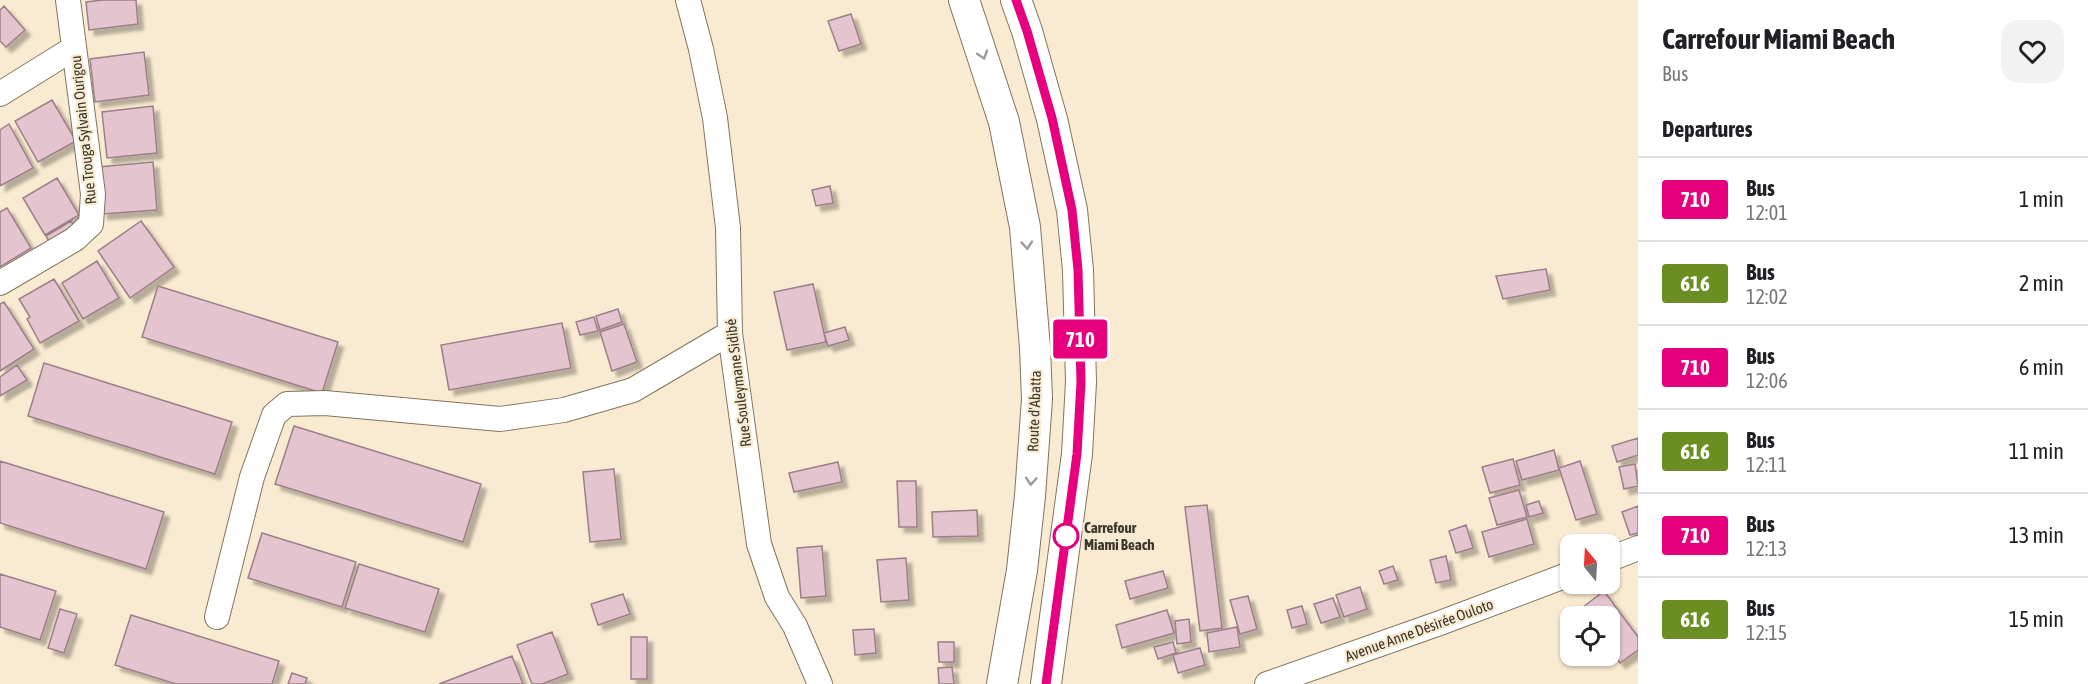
<!DOCTYPE html>
<meta charset="utf-8">
<style>
body{margin:0;font-family:"Asap Condensed",sans-serif;background:#f2f2f2;color:#202124;height:100vh;display:flex;flex-direction:column;font-size:22px;white-space:nowrap}
*{box-sizing:border-box;margin:0}
p{font-size:20px;color:#757577}
.icon{flex:none;width:33px;height:33px;fill:none;stroke:currentColor;stroke-width:2;stroke-linecap:round;stroke-linejoin:round}
.map{position:relative;flex:1;overflow:hidden}
.panel{display:flex;flex-direction:column;background:#fff;width:450px}
.panel>*{flex:none}
.badge{padding:0 12px;border-radius:4px;font-size:21px;line-height:39px}
.needle{width:39px;rotate:342deg}
.tools{position:absolute;left:1560px;top:534px;display:grid;gap:12px}
.tools a{display:grid;place-items:center;width:60px;height:60px;border-radius:12px;background:#fff;box-shadow:0 2px 4px #0004;font-size:30px}
.map>.badge{position:absolute;translate:-50% -50%;box-shadow:0 0 0 3px #fff}
h2{padding:0 24px;font-size:22px;line-height:54px}
.round{display:grid;place-items:center;flex:none;width:63px;height:63px;border-radius:18px;background:#f2f2f2}
.summary{display:flex;align-items:center;justify-content:space-between;height:102px;padding:0 24px}
h1{font-size:28px;font-weight:700;line-height:45px}
ul{padding:0;list-style:none}
li{display:flex;align-items:center;gap:18px;height:84px;padding:0 24px;border-top:2px solid #e0e0e0}
li div{flex:1}
li b{display:block;font-size:22px}
li em{font-style:normal}
li .badge{min-width:66px;font-weight:700;text-align:center}
main{display:flex;flex:1;min-height:0}
.map>svg:first-child{display:block}
.building{fill:#e3c4cf;stroke:#9c7f89;stroke-width:1.5;filter:url(#shadow)}
.lines{fill:none;stroke-linecap:round;stroke-linejoin:round}
.minor-casing{stroke:#82755e;stroke-width:26}
.tertiary-casing{stroke:#82755e;stroke-width:32}
.minor{stroke:#fff;stroke-width:24}
.tertiary{stroke:#fff;stroke-width:30}
.oneway{stroke:#9e9a96}
.line-casing{stroke:#fff;stroke-width:14}
.line{stroke:#e6007e;stroke-width:9}
.stop-dot{fill:#fff;stroke:#e6007e;stroke-width:3}
.labels{text-anchor:middle;dominant-baseline:central;stroke-width:4.5;stroke-linejoin:round;paint-order:stroke}
.street-label{font-size:15px;fill:#3c362c;stroke:#f9ebd1}
.stop-label{font-size:15px;font-weight:bold;fill:#3c362c;stroke:#f9ebd1;text-anchor:start}
</style>
<main>
<div class="map">
<svg width="1638" height="684" viewBox="0 0 1638 684">
<defs>
<filter id="shadow"><feDropShadow dx="5.5" dy="5.5" stdDeviation="1.5" flood-color="#0004"/></filter>
</defs>
<rect width="100%" height="100%" fill="#f9ebd1"/>
<path class="building" d="M103 0H136L138 24 89 30 86 2Z
M4 6 25 30 6 47 0 41V10Z
M851 14 861 44 839 51 828 21Z
M144 52 149 95 95 102 90 59Z
M52 100 76 141 38 162 15 121Z
M153 106 157 153 107 158 102 112Z
M9 124 33 168 0 186V130Z
M153 162 157 210 102 214 98 167Z
M57 178 79 215 45 235 23 198Z
M830 186 833 203 816 206 812 190Z
M7 208 31 248 0 267V212Z
M71 221 78 233 53 248 46 236Z
M141 221 174 267 130 298 98 251Z
M97 261 119 298 83 319 62 283Z
M1546 269 1550 290 1503 299 1496 276Z
M54 279 79 321 40 343 27 319 30 317 19 299Z
M813 284 826 342 787 350 774 292Z
M158 286 338 342 322 393 142 337Z
M4 302 34 349 0 371V304Z
M618 309 622 322 600 330 596 316Z
M594 317 598 331 580 335 576 322Z
M562 323 571 368 449 390 441 345Z
M624 324 637 362 612 371 600 332Z
M845 327 849 340 828 346 824 333Z
M44 363 232 422 215 474 28 416Z
M17 365 27 380 0 396V377Z
M294 426 481 484 463 542 275 484Z
M1638 438V455L1617 462 1612 446Z
M1554 450 1559 470 1522 480 1516 461Z
M1513 459 1520 485 1490 493 1482 467Z
M0 461 164 512 146 569 0 523Z
M1580 461 1597 514 1576 520 1559 468Z
M838 462 842 482 794 492 789 473Z
M1635 464 1638 486 1624 489 1619 467Z
M614 469 621 539 590 542 583 472Z
M897 481H916L917 527H899Z
M1519 490 1527 517 1497 525 1489 498Z
M1539 501 1543 513 1529 517 1526 505Z
M1207 505 1222 628 1200 631 1185 507Z
M1638 506V533L1630 535 1622 512Z
M977 510 978 536 933 537 932 512Z
M1527 519 1534 544 1489 557 1482 532Z
M1466 525 1473 548 1456 553 1449 531Z
M262 533 356 562 342 607 248 578Z
M822 546 826 596 801 598 797 548Z
M1446 556 1451 580 1436 583 1430 560Z
M906 558 909 600 881 602 877 560Z
M359 564 439 589 425 632 345 608Z
M1393 566 1398 580 1384 584 1379 571Z
M1163 571 1168 588 1130 599 1125 581Z
M0 574 56 591 40 640 0 627Z
M1360 587 1367 609 1344 617 1336 595Z
M1604 591 1638 637V650L1620 663 1610 650V616H1584L1579 610Z
M623 594 630 614 598 625 591 604Z
M1248 596 1257 629 1240 634 1230 600Z
M1333 598 1340 617 1321 623 1314 604Z
M1302 606 1307 624 1292 628 1287 610Z
M60 609 77 614 64 653 48 648Z
M1167 610 1174 633 1122 648 1116 625Z
M131 615 279 661 272 684H176L115 665Z
M1189 619 1191 642 1177 644 1175 621Z
M1237 627 1240 647 1209 652 1207 633Z
M874 629 876 653 855 655 853 630Z
M552 632 568 674 542 684H532L517 645Z
M631 637H647V679H631Z
M938 642H954V662H939Z
M1173 642 1176 653 1158 659 1154 647Z
M1200 648 1205 665 1178 673 1173 655Z
M512 656 523 684H439Z
M952 667 954 684H939L938 668Z
M292 673 307 678 305 684H288Z"/>
<g class="lines">
<g class="minor-casing">
<path id="minor" d="M688 0 701 49 715 118 728 228 730 333 759 544 777 597 795 626 820 684
M0 94 74 48
M0 283 75 239 91 224 93 194 68 0
M1610 559 1638 548
M217 617 252 477 274 415 287 404 325 403 500 419 564 410 633 390 730 333
M1267 684 1440 623 1570 574"/>
</g>
<g class="tertiary-casing">
<path id="tertiary" d="M964 0 1004 122 1025 227 1035 348 1037 399 1030 496 1022 570 1002 684
M1016 0 1027 31 1052 119 1072 210 1078 270 1081 382 1077 454 1046 684"/>
</g>
<use href="#minor" class="minor"/>
<use href="#tertiary" class="tertiary"/>
</g>
<defs><path id="oneway-chevron" d="M-2-3.5L2.5 0L-2 3.5" fill="none" stroke-width="1.6" stroke-linecap="round" stroke-linejoin="round" transform="scale(1.5)"/></defs>
<g class="oneway">
<use href="#oneway-chevron" transform="translate(983 55) rotate(72)"/>
<use href="#oneway-chevron" transform="translate(1027 245) rotate(85)"/>
<use href="#oneway-chevron" transform="translate(1031 481) rotate(94)"/>
</g>
<g class="lines">
<g class="line-casing">
<path id="line" d="M1016 0 1027 31 1052 118 1072 210 1078 270 1081 382 1077 454 1046 684"/>
</g>
<use href="#line" class="line"/>
</g>
<circle class="stop-dot" cx="1066" cy="536" r="12"/>
<g class="labels">
<g class="street-label">
<text transform="translate(83 130) rotate(-96)">Rue Trouga Sylvain Ourigou</text>
<text transform="translate(738 383) rotate(-97)">Rue Souleymane Sidibé</text>
<text transform="translate(1034 411) rotate(-88)">Route d'Abatta</text>
<text transform="translate(1419 630) rotate(-20)">Avenue Anne Désirée Ouloto</text>
</g>
<g class="stop-label">
<text x="1084" y="527">Carrefour<tspan x="1084" dy="17">Miami Beach</tspan></text>
</g>
</g>
</svg>
<div class="tools">
<a><svg class="needle" viewBox="-14 -14 28 28"><path d="M0-13l5 13h-10z" fill="#e53935"/><path d="M0 13l5-13h-10z" fill="#757577"/></svg></a>
<a><svg class="icon" aria-label="locate" viewBox="0 0 24 24"><circle cx="12" cy="12" r="6"/><path d="M12 2v4M12 18v4M2 12h4M18 12h4"/></svg></a>
</div>
<b class="badge" style="left:1080px;top:339px;background:#e6007e;color:#fff">710</b>
</div>
<section class="panel">
<div class="summary"><div><h1>Carrefour Miami Beach</h1><p>Bus</p></div><a class="round"><svg class="icon" aria-label="heart" viewBox="0 0 24 24"><path d="M12 20l-8-8c-3-5 5-10 8-4 3-6 11-1 8 4z"/></svg></a></div>
<h2>Departures</h2>
<ul>
<li><span class="badge" style="background:#e6007e;color:#fff">710</span><div><b>Bus</b><p>12:01</p></div><em>1 min</em></li>
<li><span class="badge" style="background:#6b8e23;color:#fff">616</span><div><b>Bus</b><p>12:02</p></div><em>2 min</em></li>
<li><span class="badge" style="background:#e6007e;color:#fff">710</span><div><b>Bus</b><p>12:06</p></div><em>6 min</em></li>
<li><span class="badge" style="background:#6b8e23;color:#fff">616</span><div><b>Bus</b><p>12:11</p></div><em>11 min</em></li>
<li><span class="badge" style="background:#e6007e;color:#fff">710</span><div><b>Bus</b><p>12:13</p></div><em>13 min</em></li>
<li><span class="badge" style="background:#6b8e23;color:#fff">616</span><div><b>Bus</b><p>12:15</p></div><em>15 min</em></li>
</ul>
</section>
</main>
